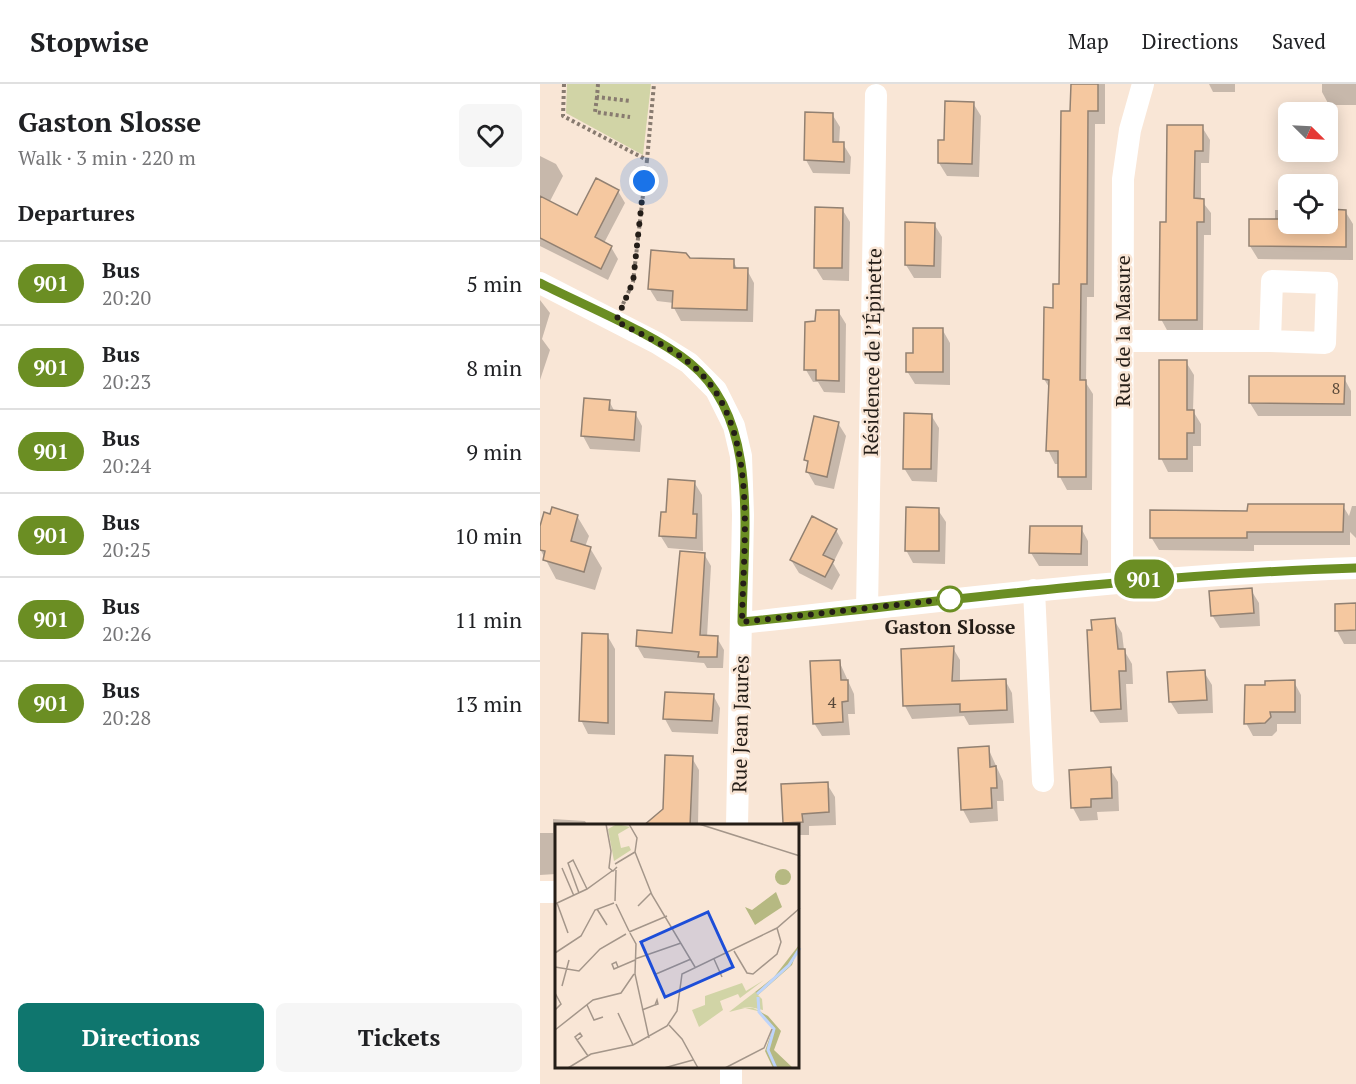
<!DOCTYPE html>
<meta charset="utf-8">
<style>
body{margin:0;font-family:"PT Serif",serif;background:#f6f6f6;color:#202124;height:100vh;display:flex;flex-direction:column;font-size:22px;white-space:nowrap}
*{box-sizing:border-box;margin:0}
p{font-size:20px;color:#757577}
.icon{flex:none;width:33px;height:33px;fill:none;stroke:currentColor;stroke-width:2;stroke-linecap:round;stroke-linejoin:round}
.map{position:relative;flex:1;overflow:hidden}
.side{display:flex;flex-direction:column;background:#fff;width:540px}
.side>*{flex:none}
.badge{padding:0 12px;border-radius:20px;font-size:21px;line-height:39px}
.needle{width:39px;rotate:114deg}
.controls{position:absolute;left:738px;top:18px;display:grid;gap:12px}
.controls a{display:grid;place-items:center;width:60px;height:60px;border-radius:9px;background:#fff;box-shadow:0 3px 15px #0003;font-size:30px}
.you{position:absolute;width:30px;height:30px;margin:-15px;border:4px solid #fff;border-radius:50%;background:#1a73e8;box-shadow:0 0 0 9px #1a73e833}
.map>.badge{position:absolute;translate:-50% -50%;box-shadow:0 0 0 3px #fff}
h2{padding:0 18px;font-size:22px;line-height:54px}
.round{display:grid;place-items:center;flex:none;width:63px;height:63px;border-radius:9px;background:#f6f6f6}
.headline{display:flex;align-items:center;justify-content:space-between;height:102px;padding:0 18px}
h1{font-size:28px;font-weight:700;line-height:45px}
.primary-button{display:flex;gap:12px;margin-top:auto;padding:12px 18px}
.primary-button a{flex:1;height:69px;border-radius:9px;background:#0f766e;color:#fff;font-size:24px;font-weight:700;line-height:69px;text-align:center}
.primary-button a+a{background:#f6f6f6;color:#202124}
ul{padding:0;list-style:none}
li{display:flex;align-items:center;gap:18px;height:84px;padding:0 18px;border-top:2px solid #e0e0e0}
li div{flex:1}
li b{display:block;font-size:22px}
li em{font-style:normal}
li .badge{min-width:66px;font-weight:700;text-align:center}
header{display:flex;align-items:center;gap:36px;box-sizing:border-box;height:84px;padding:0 30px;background:#fff;border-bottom:2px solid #e0e0e0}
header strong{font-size:28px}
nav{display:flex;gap:33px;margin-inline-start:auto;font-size:21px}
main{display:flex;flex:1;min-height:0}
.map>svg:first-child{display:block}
.green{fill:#d1d4a6}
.shadow{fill:#0003}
.building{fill:#f5c8a0;stroke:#928172;stroke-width:1.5}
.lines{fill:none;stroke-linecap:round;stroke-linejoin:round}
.path{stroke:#887b70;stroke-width:4;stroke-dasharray:3 3;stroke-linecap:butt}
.street{stroke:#fff;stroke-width:22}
.line-casing{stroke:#fff;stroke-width:14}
.line{stroke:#6b8e23;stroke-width:9}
.walk{stroke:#241d17;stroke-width:6;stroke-dasharray:0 10.8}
.stop-dot{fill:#fff;stroke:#6b8e23;stroke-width:3}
.labels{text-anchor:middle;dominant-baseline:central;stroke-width:5;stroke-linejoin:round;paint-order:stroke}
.number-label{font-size:16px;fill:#584839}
.street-label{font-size:20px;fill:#241d17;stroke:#f9e6d6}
.stop-label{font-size:20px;font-weight:bold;fill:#241d17;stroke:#f9e6d6}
.inset-river{fill:none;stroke:#bed4fa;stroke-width:3}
.inset-road{fill:none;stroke:#a4968a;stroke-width:1.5}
.view{fill:#1d4ed8;fill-opacity:0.15;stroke:#1d4ed8;stroke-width:3}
.inset-edge{fill:none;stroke:#241d17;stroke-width:3}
</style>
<header>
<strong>Stopwise</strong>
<nav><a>Map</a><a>Directions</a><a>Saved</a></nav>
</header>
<main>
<section class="side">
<div class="headline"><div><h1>Gaston Slosse</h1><p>Walk · 3 min · 220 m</p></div><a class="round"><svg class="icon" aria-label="heart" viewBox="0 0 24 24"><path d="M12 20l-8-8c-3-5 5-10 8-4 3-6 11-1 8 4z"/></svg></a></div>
<h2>Departures</h2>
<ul>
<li><span class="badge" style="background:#6b8e23;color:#fff">901</span><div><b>Bus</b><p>20:20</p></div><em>5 min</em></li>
<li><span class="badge" style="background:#6b8e23;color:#fff">901</span><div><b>Bus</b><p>20:23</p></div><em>8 min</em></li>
<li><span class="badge" style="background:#6b8e23;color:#fff">901</span><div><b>Bus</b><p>20:24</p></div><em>9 min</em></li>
<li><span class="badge" style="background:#6b8e23;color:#fff">901</span><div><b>Bus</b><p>20:25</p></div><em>10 min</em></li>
<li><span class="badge" style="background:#6b8e23;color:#fff">901</span><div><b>Bus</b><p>20:26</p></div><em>11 min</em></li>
<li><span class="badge" style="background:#6b8e23;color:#fff">901</span><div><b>Bus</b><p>20:28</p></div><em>13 min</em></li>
</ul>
<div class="primary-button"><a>Directions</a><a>Tickets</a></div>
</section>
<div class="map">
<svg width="816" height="1000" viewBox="0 0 816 1000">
<rect width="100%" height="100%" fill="#f9e6d6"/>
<path class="green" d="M27 0H111L103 71 26 29Z"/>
<path class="shadow" d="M532 0H565V40H555L554 213H547L546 299 553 310 552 406H527L520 393V380H515L508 366 510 305 504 295 514 225 521 201Z
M669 0H695V8H673Z
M782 0H816V21H789L782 8Z
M433 19 441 32 439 93 407 92 399 79Z
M292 30 300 43 299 60H303L311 73 310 90 273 89 266 76Z
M662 43 670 56 669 79H661V116L671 129V151H664L663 249 628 248 621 235 628 140Z
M0 72 16 80 23 92 9 119 38 133 78 107 85 119 64 159 71 163 78 175 68 196 0 162Z
M302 125 310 138 309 197 283 196 275 183Z
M735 126H748V140H788V127H805L813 140V176L718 175 710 162 735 137Z
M394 140 402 153 401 194H374L366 181Z
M150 176 193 177 198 186H207L214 199 213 238 141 237 134 224V219L117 217 109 204Z
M0 216 10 229 2 255 10 266 0 296Z
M298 227 306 240 305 309 284 308 278 298H273L266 286 277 239Z
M402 245 410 259V301L375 300 367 287 375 270Z
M646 278 654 291 653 327 661 340V362H653V388H628L621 374Z
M710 293 804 294 811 307V332H718L710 319Z
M69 317 75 328 95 329 102 342 100 368 50 365 43 352Z
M391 331 399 344 397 398 372 397 364 384Z
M298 339 306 352 294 405 275 401 267 387 269 381 265 375Z
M154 398 162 411 163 467 128 464 120 451 128 430Z
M803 422 809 432 812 422H816V454L810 448V461H714V467L619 466 611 453 709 428Z
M398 426 406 438 405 480 373 479 366 466Z
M37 432 49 452 45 463 50 464 62 484 55 506 16 495 0 465Z
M541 444 548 457V482H499L491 469Z
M296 446 303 459 293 479 300 491 292 506 259 489 251 476Z
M164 470 171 482 167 553 177 554 184 566 183 584H167L164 579 104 574 97 562 134 550Z
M711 506 719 519 720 542 680 544 672 531Z
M816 516V560H804L797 547 816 521Z
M574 536 582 549 584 566 592 580 593 600H586L588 638 560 639 552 626Z
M67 551 75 565V651L48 650 41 636Z
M413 564 420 576V598L465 596 472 609 474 639 429 641 424 632 372 635 365 622 362 566Z
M299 577 314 610 315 630H308L310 651 282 652 274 639Z
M664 588 672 601 673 629 638 630 630 617Z
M754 598 761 611V640H737V647L732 652H713L706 639 726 603Z
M173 611 180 624 178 650 132 648 125 635Z
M448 664 463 697 464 717H457L458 737 430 739 423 726Z
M152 674 159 686 158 742H113Z
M570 685 578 698 579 727 557 728 558 736 540 737 533 724Z
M287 700 295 713 296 741 269 742V751H258V742H246L244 739Z
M13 735 45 737 48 742H16V790L0 791V749H13Z"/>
<path class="building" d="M531 0H558V27H548L547 200H541L540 296H546V393H518V367H506L509 296 503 295 504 223 513 224V200H519L521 27H530Z
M405 17 434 18 432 80 398 79V56H404Z
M265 28 293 29V58H304V78L264 76Z
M627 41H663V67H655L654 114 664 115V138H657V236H619L620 138H626Z
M56 94 79 106 55 153 72 162 61 185 0 154V112L37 131Z
M275 123 303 124 302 184H274Z
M788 125 806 126V163L709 162V135H748V140H788Z
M365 138 395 139 394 182 365 181Z
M111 166 146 169 150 174 194 175V184H208L207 226 132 224 133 207 108 205Z
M276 226H299V297L276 296V286H264L265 238 275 237Z
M373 244H403V288H366V269H373Z
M619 276H647V326H654V349H647V375H619Z
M709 292H805L804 320 709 319Z
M44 314 70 316 69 326 96 328 94 356 41 352Z
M364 329 392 330 391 385H363Z
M274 332 299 338 287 393 266 388 268 377 264 376Z
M128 395 155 397 153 430H157L156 454 119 452 121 428H126Z
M708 420H804L803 448H707V454H610V426L707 427Z
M12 423 38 431 31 457 51 463 44 488 3 476 5 467 0 466V442L4 428 10 430Z
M366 423 399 424V467H365Z
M272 432 297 445 283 471 294 476 285 493 250 476Z
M490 442H542L541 470 489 469Z
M140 467 165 469 160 551 178 552 177 573H158L159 568 96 562 97 546 132 549Z
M712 504 714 529 671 532 669 507Z
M816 519V546L795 547V520Z
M575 534 578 565H585L586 587H579L581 625 551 627 547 546H552L551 536Z
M42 549 68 550V639L39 637Z
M414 562 412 597 466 595 467 626 420 628V620L363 622 361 565Z
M300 576 301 596H308V617L302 618 303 638 273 640 270 577Z
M665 586 667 616 629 618 627 588Z
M755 596V628H730L731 633 725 639 704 640 705 601H725V597Z
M125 608 174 610 172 637 123 635Z
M449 662 450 683 456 682 457 704H451L452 724 421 726 418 664Z
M125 671 153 672 150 742H103L123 725Z
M571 683 572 714 551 715V723L531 724 529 686Z
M288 698 289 728 262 730 263 738 243 739 241 700Z"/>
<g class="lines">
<path class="path" d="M24 0 23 32 107 76 114 0
M58 0 57 13 90 17
M57 13 55 28 90 33
M83 220 93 198 107 76"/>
<path class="street" d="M732 197 787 199 785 259 730 257Z
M0 199 117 259 149 279 176 306 194 342 201 372 203 431 197 742
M582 257H730
M582 497 583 95 590 46 603 0
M494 506 503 697
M327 525 336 11
M202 539C407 516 610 491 816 484
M0 808H16
M191 1000V984"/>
</g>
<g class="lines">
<g class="line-casing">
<path id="line" d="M0 199C45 222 111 248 150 279 222 337 203 456 202 538 407 517 610 490 816 484"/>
</g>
<use href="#line" class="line"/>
<path class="walk" d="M104 97 93 198 76 237C100 250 127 261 148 278 222 335 203 456 202 538L410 515"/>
</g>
<circle class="stop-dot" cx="410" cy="515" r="12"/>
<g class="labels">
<g class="number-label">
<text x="796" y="304">8</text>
<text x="292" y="618">4</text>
</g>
<g class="street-label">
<text transform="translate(582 247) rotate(-90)">Rue de la Masure</text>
<text transform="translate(332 268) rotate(-89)">Résidence de l’Épinette</text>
<text transform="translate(200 640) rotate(-89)">Rue Jean Jaurès</text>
</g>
<g class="stop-label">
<text x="410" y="542">Gaston Slosse</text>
</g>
</g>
<g transform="translate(15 740)">
<rect width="244" height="244" fill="#f9e6d6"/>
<path d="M62 0 75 3 63 10 66 24 74 22 76 26 59 37 53 5ZM209 156 185 174 183 170 165 177 168 186 144 203 137 186 150 181V172L187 159 191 167ZM200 168 207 175 208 186 195 183H186L198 184 207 188 190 184 174 188Z" fill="#d1d4a6"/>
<path d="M220 53a8 8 0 1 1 16 0a8 8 0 1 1-16 0ZM221 68 227 83 200 101 190 83 197 86ZM244 121 237 141 203 171 200 168 219 153ZM202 186 213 192 226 207 219 226 238 244H218L210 227 218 204Z" fill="#b6b982"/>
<path class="inset-river" d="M202 170 234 141 245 124M203 173 204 188 219 205 213 226 221 244"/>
<path class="inset-road" d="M51 0 56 27 54 44 58 47 62 43M74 0 82 14 80 28M144 0 245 32M80 28 97 71 140 143M60 40 80 28M7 44 19 72M24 69 13 39 18 36 32 65M60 77 61 46M2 79 13 109M0 80 32 65 57 47M61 80 74 107M83 82 96 69M42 85 52 101M74 108 112 92M75 109 81 120 80 150 94 214M179 127 192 149 198 150 222 130 226 118 222 104M0 129 26 112 40 86 59 79M80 135 126 119M159 135 167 153M0 143 24 147 45 125 71 110M63 143 61 138 57 140 59 145 80 136M101 150 136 135M7 162 14 136M0 169 6 180 0 186M32 181 39 196 48 193M87 186 100 181 102 176 103 180 100 181M63 189 78 221M114 201 127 215 143 244M0 206 38 176 66 169 79 150M22 216 27 212 25 209 20 213 22 216 33 232M13 244 36 230 78 221 112 202 122 187 127 150 222 104 245 84M109 244 138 236M170 244 209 224 217 205"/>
<path class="view" d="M153 88 178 143 110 173 86 118Z"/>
<rect width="244" height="244" class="inset-edge"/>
</g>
</svg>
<div class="controls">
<a><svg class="needle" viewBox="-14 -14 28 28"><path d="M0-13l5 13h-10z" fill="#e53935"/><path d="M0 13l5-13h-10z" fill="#757577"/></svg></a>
<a><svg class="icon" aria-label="locate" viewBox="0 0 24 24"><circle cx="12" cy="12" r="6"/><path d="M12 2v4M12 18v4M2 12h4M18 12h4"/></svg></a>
</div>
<div class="you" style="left:104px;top:97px"></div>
<b class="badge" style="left:604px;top:495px;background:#6b8e23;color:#fff">901</b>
</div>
</main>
